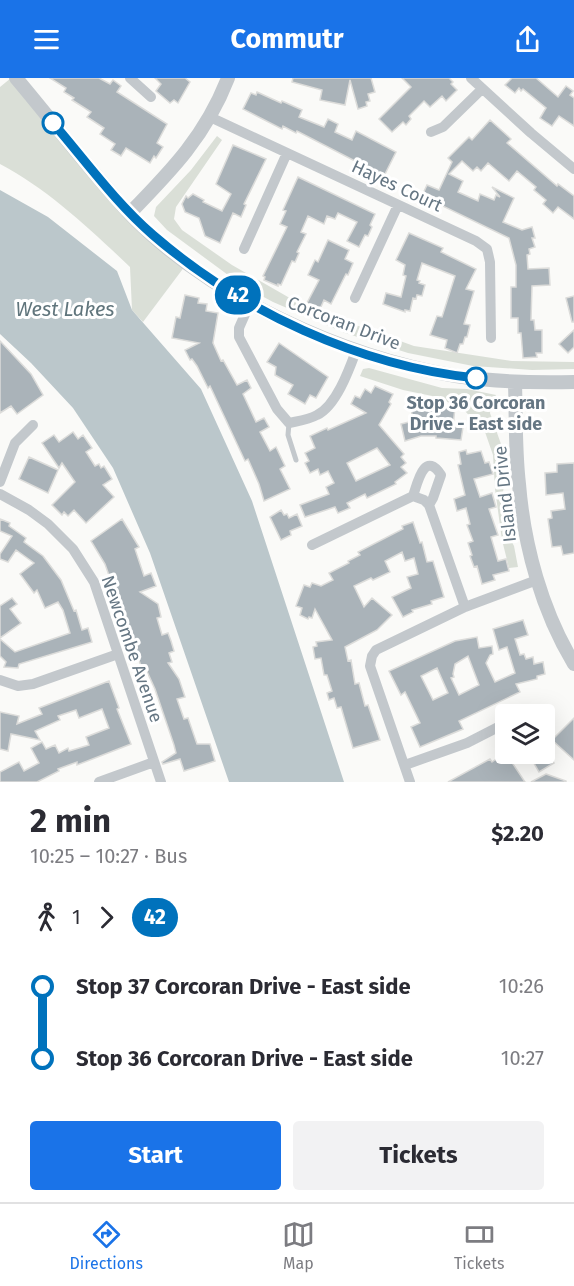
<!DOCTYPE html>
<meta charset="utf-8">
<style>
body{margin:0;font-family:"Fira Sans",sans-serif;background:#f2f2f3;color:#2b2b33;height:100vh;display:flex;flex-direction:column;font-size:22px;white-space:nowrap}
*{box-sizing:border-box;margin:0}
p{font-size:20px;color:#7c7c81}
.icon{flex:none;width:33px;height:33px;fill:none;stroke:currentColor;stroke-width:2;stroke-linecap:round;stroke-linejoin:round}
.map{position:relative;height:704px;overflow:hidden}
.side{display:flex;flex-direction:column;background:#fff;flex:1}
.side>*{flex:none}
.badge{padding:0 12px;border-radius:20px;font-size:21px;line-height:39px}
.buttons{position:absolute;left:495px;top:626px;display:grid;gap:12px}
.buttons a{display:grid;place-items:center;width:60px;height:60px;border-radius:6px;background:#fff;box-shadow:0 6px 24px #0002;font-size:30px}
.map>.badge{position:absolute;translate:-50% -50%;box-shadow:0 0 0 3px #fff}
.legs{display:flex;align-items:center;gap:9px;height:66px;padding:0 30px;font-size:20px}
.legs p{margin-inline-start:auto}
.summary{display:flex;align-items:center;justify-content:space-between;height:102px;padding:0 30px}
h1{font-size:33px;font-weight:700;line-height:45px}
.button{display:flex;gap:12px;margin-top:auto;padding:12px 30px}
.button a{flex:1;height:69px;border-radius:6px;background:#1a73e8;color:#fff;font-size:24px;font-weight:700;line-height:69px;text-align:center}
.button a+a{background:#f2f2f3;color:#2b2b33}
ul{padding:0 30px;list-style:none}
li{display:flex;align-items:center;gap:21px;height:72px;font-size:22px}
li i{display:grid;place-items:center;width:9px;height:100%;margin:0 8px;background:currentColor}
li i::after{content:'';width:15px;height:15px;margin:-8px;border:4px solid;border-radius:50%;background:#fff}
li p{margin-inline-start:auto}
li:first-child i{background:linear-gradient(#0000 50%,currentColor 0)}
li:last-child i{background:linear-gradient(currentColor 50%,#0000 0)}
header{display:flex;justify-content:space-between;align-items:center;height:78px;padding:0 30px;background:#1a73e8;color:#fff;font-size:27px;font-weight:700}
.dock{display:flex;justify-content:space-around;align-items:center;height:84px;border-top:2px solid #e1e1e2;background:#fff;font-size:16px;color:#7c7c81}
.dock a{display:grid;justify-items:center;gap:3px}
.dock .active{color:#1a73e8}
.map>svg:first-child{display:block}
.green{fill:#dadfd7}
.water{fill:#bbc7cb}
.building{fill:#aab3b9;stroke:#dcdcda;stroke-width:1.5;fill-rule:evenodd}
.lines{fill:none;stroke-linecap:round;stroke-linejoin:round}
.service{stroke:#c3c8cc;stroke-width:5}
.minor{stroke:#c3c8cc;stroke-width:10}
.tertiary{stroke:#c3c8cc;stroke-width:14}
.line-1-casing{stroke:#fff;stroke-width:14}
.line-1{stroke:#0072bc;stroke-width:9}
.stop-1-dot{fill:#fff;stroke:#0072bc;stroke-width:3}
.labels{text-anchor:middle;dominant-baseline:central;stroke-width:6;stroke-linejoin:round;paint-order:stroke}
.street-label{font-size:18px;fill:#657683;stroke:#fff}
.stop-label{font-size:18px;font-weight:bold;fill:#657683;stroke:#fff}
.water-label{font-size:20px;font-style:italic;fill:#60757c;stroke:#fff}
</style>
<header><svg class="icon" aria-label="menu" viewBox="0 0 24 24"><path d="M4 6h16M4 12h16M4 18h16"/></svg>Commutr<svg class="icon" aria-label="share" viewBox="0 0 24 24"><path d="M12 15V3M7 8l5-5 5 5M5 13v7h14v-7"/></svg></header>
<div class="map">
<svg width="574" height="704" viewBox="0 0 574 704">
<rect width="100%" height="100%" fill="#fafaf8"/>
<path class="green" d="M11 0 130 135 188 184 143 244 132 232 130 189C90 151 49 112 0 86V9Z
M217 58 222 62 176 129 174 141 182 152 232 187 288 219 325 236 414 268 512 283 574 284V291L532 292 473 288 408 275 345 255 273 224 243 208 167 152 154 138 156 129 191 92Z
M369 290 442 310 467 311 496 317 492 324 490 335 501 366 505 401 501 427 504 449 514 468 518 489 509 490 502 462 495 411 493 377 485 354 463 331 437 319 403 312 360 298 363 291Z"/>
<path class="water" d="M0 112 48 139 117 193 132 232 201 311 252 423 344 704H229L150 475 113 390 73 330 31 285 0 256Z"/>
<path class="building" d="M50 0H99L110 6 113 2 121 8 117 14 167 46 157 65 163 69 156 80 154 78 150 85 126 70 121 78 111 72 115 66 100 56 104 50 87 39 91 34 72 22 74 20 64 14 66 10Z
M155 0H185L190 4 178 25 174 22 170 25 156 13 161 6Z
M293 0H371L375 14 368 16 370 23 366 24 367 28 358 31 350 2 345 27 320 22 322 12 292 4Z
M402 0H449L453 4 451 6 457 12 446 23 442 18 430 29 424 23 409 38 411 41 406 47 403 44 392 54 379 41 411 9Z
M512 0H536L558 19 566 8 573 13 570 17 574 20V48L559 38 552 48 540 40 546 30 523 11 521 13 519 10 515 15 505 7Z
M257 14 281 25 282 23 302 32 299 39 324 49 328 41 338 46 335 54 352 62 356 53 396 74 384 98 297 53 296 55 283 48 282 51 243 31 251 15 256 17Z
M490 42 511 61 507 65 557 108 558 106 574 118V141L558 129 553 135 543 126 546 122 534 112 536 109 517 93 509 103 488 85 481 93 477 89 473 93 462 83 449 96 463 103 458 114 478 123 480 116 494 122 496 117 500 119 492 109 514 120 503 144 522 152 532 149 535 160H532L535 169 529 171 530 176 527 177 528 191 549 190 550 207 532 208 531 242H534L535 252H542V275H536L537 279 523 280 521 255H518V240H511V209H516V187L509 160 422 118 427 107 439 112 452 84 448 80 469 59 472 62Z
M233 67 266 81 244 126 246 127 241 139 233 135 220 165 205 158 199 140 185 134 182 126 186 118 188 120 193 116 204 122 203 124 222 133 231 116 216 106Z
M298 99 375 136 370 147 372 149 368 158 365 157 359 169 347 163 357 144 338 135 335 141 327 138 324 146 308 138 301 154 306 156 297 174 299 175 295 184 292 183 281 207 278 206V208L264 202 265 199 263 198 287 149 280 146 286 133 283 132Z
M409 155 443 170 441 174 476 191 466 211 474 213 464 246 470 247 467 259H465L463 266H460L457 275 445 270 447 262 430 257 437 238 442 239 455 198 422 185 417 202 420 203 419 205 425 207 422 218 417 217 416 221 413 220 410 233 405 232V234L383 226 386 215 401 219 406 198 403 197 405 187 396 182Z
M328 162 349 172 345 181 353 185 348 197 346 196 331 226 324 222 320 231 307 225 319 202 308 197 315 182 318 184Z
M185 217 199 220 198 225 207 226 206 233 218 235 213 265 221 283 223 282 237 307 247 302 251 310 243 316 256 344 264 340 269 349 260 354 270 373 276 369 285 388 280 391 290 411 264 423 259 406 248 381 245 383 210 308 208 310 197 288 192 281 190 282 185 272 199 265 172 260 176 239 180 240Z
M574 218V244H572L566 220Z
M574 252V269L568 275 559 266Z
M0 263 31 296 43 317 17 336 11 328 0 335Z
M279 265 328 299 316 320 310 317 305 326 288 316 293 307 275 297 276 289 267 284Z
M375 308 393 316 389 324 391 326 379 347 404 376 401 379 406 385 401 389 407 395 395 404 396 406 367 420 365 416 347 425 350 430 338 435 335 429 305 439 300 427 329 416 326 409 334 405 328 393 320 397 318 391 310 395 305 385 309 383 305 375 315 370 310 358 327 350 328 352 366 335 351 326 355 318 360 320 365 311 371 315ZM377 370 390 387 356 403 347 385Z
M427 327 455 329 453 349H463L461 362 436 360V358H421L405 363 401 346 413 343 411 329Z
M73 354 78 361 83 357 92 370 86 374 95 388 99 386 101 390 104 388 112 401 103 407 114 419 86 445 74 432 68 438 64 434 62 437 52 427 75 404 62 385 59 390 42 365 54 357 59 364Z
M466 372 467 376 481 373 485 385 489 384 493 396 474 401 480 419 492 415 496 429 489 431 498 457 491 459 498 483 506 481 509 493 493 497 495 502 482 506 477 488 474 489 470 478 472 477 468 465 473 463 467 447 470 446 466 430 457 433 454 421 465 417 458 387 461 386 459 374Z
M29 379 58 392 48 415 19 401Z
M574 385V475L563 477 561 468 552 469 548 441 552 440 551 433 565 431 563 415 546 417 545 395 557 394V386Z
M281 432 284 437 287 436 289 440 297 436 302 448 290 453 291 457 281 462 270 439Z
M0 441 10 445 9 448 26 460 24 464 43 478 61 502 74 533 76 532 82 552 88 550 92 564 19 586 18 590 4 589 6 584 0 578V561L15 574 70 555 63 532 58 524 45 530 37 512 34 515 20 496 34 485 16 472 8 484 0 481V476L12 458 0 453Z
M122 441 139 469 135 471 144 498 151 495 156 508 140 514 158 526 161 539 157 540 162 557 168 555 171 563 174 573 169 575 172 584 168 585 179 601 185 619 177 621 184 641 188 640 197 666H210L215 683 184 693 180 681 163 686 162 684 176 675 174 667 155 611 144 587 141 588 105 486 91 463Z
M413 444 420 465 422 464 427 484 433 483 444 519 431 523 432 526 412 532 413 534 403 539 392 519 411 510 407 499 418 496 414 480 405 483 402 474 385 483 390 494 373 502 371 500 354 508 364 529 372 520 392 537 377 552 345 569 348 583 351 582 355 606 359 605 365 628 368 627 380 662 353 670 341 629 337 630 334 620 329 622 327 615 332 613 327 597H324L321 580 315 581 313 569 317 568 316 564 332 562 315 531 312 540 309 539 308 541 300 537 302 530 296 528 304 507 310 509 312 505 321 508 333 502 329 495 349 485 348 483 360 477 358 474 403 451 402 448Z
M12 520 17 526 10 531 21 545 0 560V528Z
M523 542 528 557 515 561 520 577 524 576 526 581 533 579 534 586 543 584 545 596 537 598V601L516 606 520 614 459 643 463 651 420 669 411 649 420 645 405 614 401 617 389 593 455 563 477 559 479 570 492 568 493 576 490 577 486 585 495 604 515 595 507 569 499 572 493 551ZM468 578 479 607 459 617 451 600 454 599 453 596 455 586ZM437 590 448 615 433 622 421 598Z
M109 603 119 630 117 631 131 666 77 687V684L58 691 59 693 37 704H0V694L19 684 24 693 39 685 31 670 42 664 46 671 55 667 59 675 68 670 69 673 89 667 86 659 109 650 102 631 79 640 76 632 58 638 60 642 35 653 40 662 11 656 8 673 0 671V634L19 638 17 646 42 636 39 630Z
M574 640V682L552 662Z
M505 675H548L554 685 539 694 528 675 513 686 525 704H448L490 681 492 684Z
M546 696 566 703V704H531Z"/>
<g class="lines">
<path class="service" d="M289 345 288 357 296 382"/>
<path class="minor" d="M130 0 151 19
M471 0 531 55 574 91
M210 39 476 163 487 171 490 184 491 260
M431 54 443 49 482 11
M244 171 287 75
M355 220 398 127
M250 225 239 250V259L277 331 289 345C298 343 308 342 317 337 336 328 349 292 356 273
M0 404 15 365 33 347
M0 416 29 432 48 446 73 471 94 504 161 704
M413 418C417 407 424 371 441 397L433 420 429 427
M312 467 413 418 424 422 429 427 465 529
M0 602 18 608 33 606 118 576
M522 636 530 632
M405 687 467 665 506 645
M99 704 154 684
M410 704 370 588 372 578 376 572 465 529 537 502"/>
<path class="tertiary" d="M16 0C54 45 90 93 130 136 210 219 343 279 456 298 495 304 535 305 574 304
M130 135C172 92 206 57 228 0
M515 304C516 338 515 372 519 406 524 468 542 533 574 586"/>
</g>
<g class="lines">
<g class="line-1-casing">
<path id="line-1" d="M53 45C85 82 115 124 153 157 241 233 359 288 476 300"/>
</g>
<use href="#line-1" class="line-1"/>
</g>
<g class="stop-1-dot">
<circle cx="53" cy="45" r="10"/>
<circle cx="476" cy="300" r="10"/>
</g>
<g class="labels">
<g class="street-label">
<text transform="translate(397 108) rotate(25)">Hayes Court</text>
<text transform="translate(344 245) rotate(21)">Corcoran Drive</text>
<text transform="translate(505 416) rotate(-96)">Island Drive</text>
<text transform="translate(132 571) rotate(71)">Newcombe Avenue</text>
</g>
<g class="stop-label">
<text x="476" y="325">Stop 36 Corcoran<tspan x="476" dy="21">Drive - East side</tspan></text>
</g>
<g class="water-label">
<text x="65" y="231">West Lakes</text>
</g>
</g>
</svg>
<div class="buttons">
<a><svg class="icon" aria-label="layers" viewBox="0 0 24 24"><path d="M12 4l9 5-9 5-9-5zM3 14l9 5 9-5"/></svg></a>
</div>
<b class="badge" style="left:238px;top:217px;background:#0072bc;color:#fff">42</b>
</div>
<section class="side">
<div class="summary"><div><h1>2 min</h1><p>10:25 – 10:27 · Bus</p></div><b>$2.20</b></div>
<div class="legs"><svg class="icon" aria-label="walk" viewBox="0 0 24 24"><circle cx="13" cy="4" r="2"/><path d="M13 8l-2 6 4 7M11 14l-3 7M7 12l3-4h3l4 4"/></svg>1<svg class="icon" aria-label="forward" viewBox="0 0 24 24"><path d="M9 5l7 7-7 7"/></svg><b class="badge" style="background:#0072bc;color:#fff">42</b></div>
<ul>
<li><i style="color:#0072bc"></i><b>Stop 37 Corcoran Drive - East side</b><p>10:26</p></li>
<li><i style="color:#0072bc"></i><b>Stop 36 Corcoran Drive - East side</b><p>10:27</p></li>
</ul>
<div class="button"><a>Start</a><a>Tickets</a></div>
</section>
<nav class="dock">
<a class="active"><svg class="icon" aria-label="directions" viewBox="0 0 24 24"><path d="M12 3l9 9-9 9-9-9zM9 14v-3h6M13 9l2 2-2 2"/></svg>Directions</a>
<a><svg class="icon" aria-label="map" viewBox="0 0 24 24"><path d="M3 6l6-2 6 2 6-2v14l-6 2-6-2-6 2zM9 4v14M15 6v14"/></svg>Map</a>
<a><svg class="icon" aria-label="tickets" viewBox="0 0 24 24"><path d="M3 7h18v10H3zM15 7v10"/></svg>Tickets</a>
</nav>
